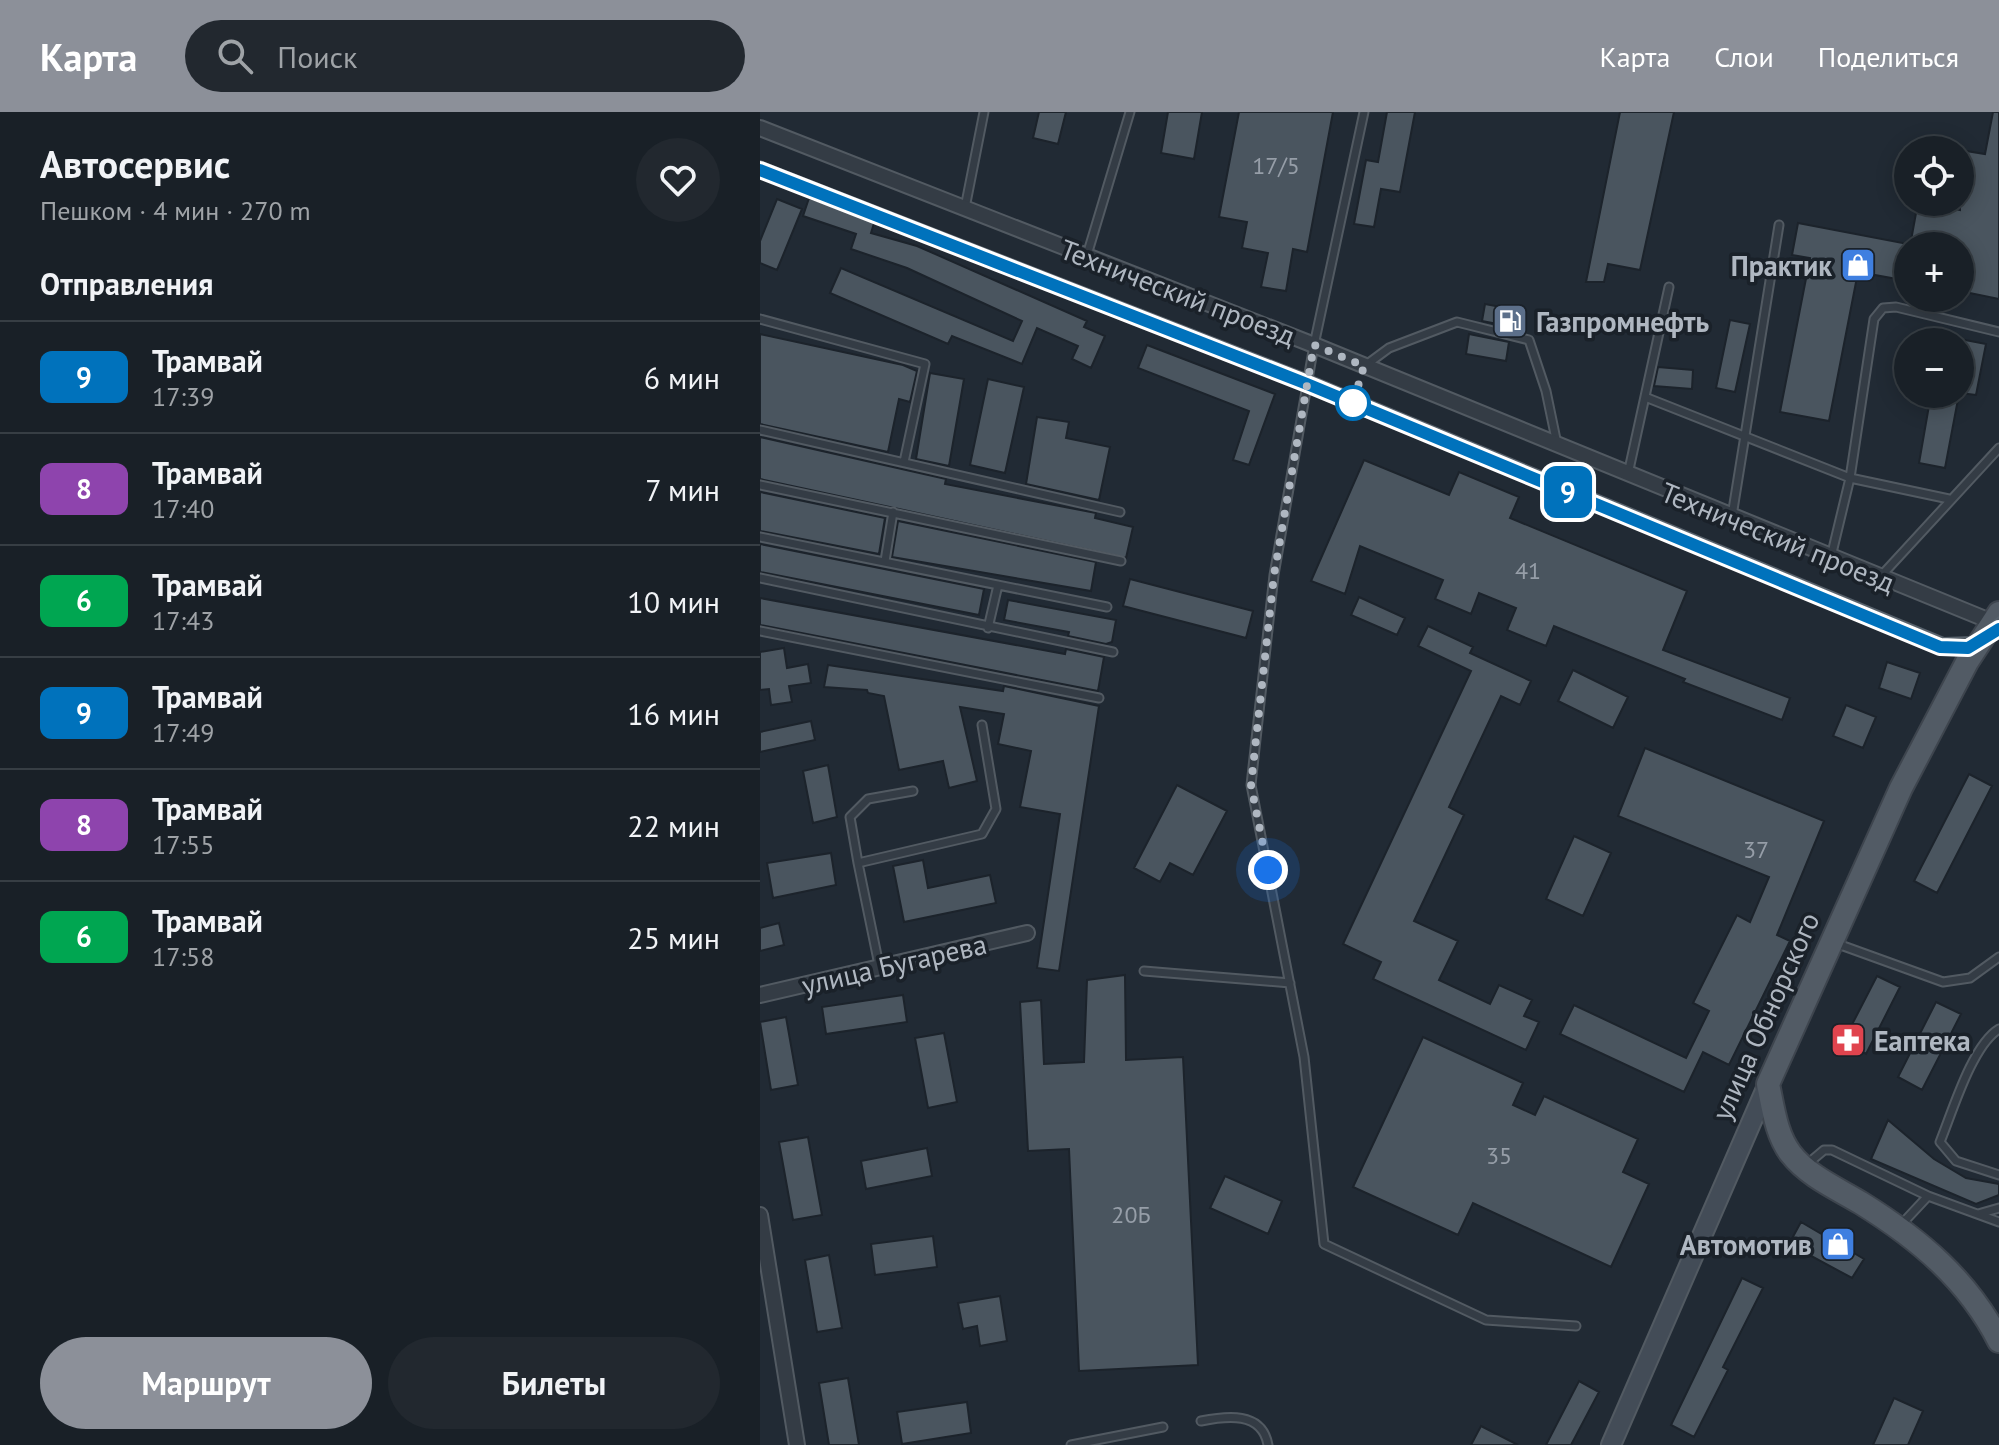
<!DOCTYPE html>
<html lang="ru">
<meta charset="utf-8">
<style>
body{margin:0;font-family:"PT Sans",sans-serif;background:#22282f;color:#f1f3f6;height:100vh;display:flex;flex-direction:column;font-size:30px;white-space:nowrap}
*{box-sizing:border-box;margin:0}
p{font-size:26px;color:#9fa3a7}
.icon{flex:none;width:44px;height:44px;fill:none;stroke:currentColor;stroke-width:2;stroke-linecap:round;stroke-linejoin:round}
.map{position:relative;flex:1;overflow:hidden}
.side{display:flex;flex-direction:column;background:#192027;width:760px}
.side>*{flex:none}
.badge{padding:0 16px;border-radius:12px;font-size:28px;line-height:52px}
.buttons{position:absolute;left:1134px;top:24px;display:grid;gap:16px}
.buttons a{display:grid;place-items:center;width:80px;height:80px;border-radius:50%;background:#192027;box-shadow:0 4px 20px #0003,0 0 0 2px #373e44;font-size:40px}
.you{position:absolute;width:40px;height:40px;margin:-20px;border:6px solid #fff;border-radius:50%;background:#1a73e8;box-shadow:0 0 0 12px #1a73e833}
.map>.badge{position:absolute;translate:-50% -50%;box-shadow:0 0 0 4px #fff}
h2{padding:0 40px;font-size:30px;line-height:72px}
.round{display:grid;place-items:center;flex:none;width:84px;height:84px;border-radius:42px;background:#22282f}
.headline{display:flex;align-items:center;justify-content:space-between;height:136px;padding:0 40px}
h1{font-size:38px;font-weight:700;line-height:60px}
.cta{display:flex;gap:16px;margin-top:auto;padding:16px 40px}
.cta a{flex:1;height:92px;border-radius:48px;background:#8c9099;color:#fff;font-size:32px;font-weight:700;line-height:92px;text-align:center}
.cta a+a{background:#22282f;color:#f1f3f6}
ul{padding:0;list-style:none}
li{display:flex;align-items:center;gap:24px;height:112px;padding:0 40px;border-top:2px solid #373e44}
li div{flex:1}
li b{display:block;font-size:30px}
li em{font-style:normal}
li .badge{min-width:88px;font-weight:700;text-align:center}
header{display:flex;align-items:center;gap:48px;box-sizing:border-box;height:112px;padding:0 40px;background:#8c9099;color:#fff}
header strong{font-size:38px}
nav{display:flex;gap:44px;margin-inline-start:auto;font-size:28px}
.search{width:560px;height:72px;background:#22282f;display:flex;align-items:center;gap:20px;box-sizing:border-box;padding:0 28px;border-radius:44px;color:#9fa3a7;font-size:30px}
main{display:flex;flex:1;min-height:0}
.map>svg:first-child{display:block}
.building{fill:#4a555f;stroke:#1c232b;stroke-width:2}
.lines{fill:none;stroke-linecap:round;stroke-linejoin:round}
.service-casing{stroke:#525a62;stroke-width:11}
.minor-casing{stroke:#525a62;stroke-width:18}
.secondary-casing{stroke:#525a62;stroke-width:22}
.primary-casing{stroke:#3e454e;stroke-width:26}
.service{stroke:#343c45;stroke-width:7}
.minor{stroke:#343c45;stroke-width:14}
.secondary{stroke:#434c57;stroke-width:18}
.primary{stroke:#525b65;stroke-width:22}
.tram{stroke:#57616b;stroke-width:2}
.line-casing{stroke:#fff;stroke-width:18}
.line{stroke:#0072bc;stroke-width:12}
.walk{stroke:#afb7c1;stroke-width:8;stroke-dasharray:0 14.4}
.stop-dot{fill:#fff;stroke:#0072bc;stroke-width:4}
.labels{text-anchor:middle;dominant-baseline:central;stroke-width:7;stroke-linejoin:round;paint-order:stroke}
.number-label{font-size:24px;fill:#969ea8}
.poi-label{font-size:28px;font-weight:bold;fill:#afb7c1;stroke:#1a2129;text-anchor:end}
.street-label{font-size:28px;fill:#afb7c1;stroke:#1a2129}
</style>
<header>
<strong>Карта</strong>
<div class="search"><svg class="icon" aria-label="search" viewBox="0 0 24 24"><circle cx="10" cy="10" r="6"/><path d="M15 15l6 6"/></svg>Поиск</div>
<nav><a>Карта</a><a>Слои</a><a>Поделиться</a></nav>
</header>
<main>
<section class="side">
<div class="headline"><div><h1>Автосервис</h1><p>Пешком · 4 мин · 270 m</p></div><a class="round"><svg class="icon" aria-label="heart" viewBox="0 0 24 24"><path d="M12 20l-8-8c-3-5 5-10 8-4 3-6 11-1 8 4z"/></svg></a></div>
<h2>Отправления</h2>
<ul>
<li><span class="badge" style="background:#0072bc;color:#fff">9</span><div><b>Трамвай</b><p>17:39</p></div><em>6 мин</em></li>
<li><span class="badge" style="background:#8e44ad;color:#fff">8</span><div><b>Трамвай</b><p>17:40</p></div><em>7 мин</em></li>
<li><span class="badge" style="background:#00a651;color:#fff">6</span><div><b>Трамвай</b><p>17:43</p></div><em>10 мин</em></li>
<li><span class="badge" style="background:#0072bc;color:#fff">9</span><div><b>Трамвай</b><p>17:49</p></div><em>16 мин</em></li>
<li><span class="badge" style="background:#8e44ad;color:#fff">8</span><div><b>Трамвай</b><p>17:55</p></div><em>22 мин</em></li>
<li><span class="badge" style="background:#00a651;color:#fff">6</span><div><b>Трамвай</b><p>17:58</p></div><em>25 мин</em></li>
</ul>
<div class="cta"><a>Маршрут</a><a>Билеты</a></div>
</section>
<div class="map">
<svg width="1239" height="1333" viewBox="0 0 1239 1333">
<rect width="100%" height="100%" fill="#212a34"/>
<path class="building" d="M279 0H306L298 32 273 26Z
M408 0H442L434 47 401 41Z
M479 0H573L547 140 533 137 526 179 501 175 508 141 482 136 487 110 459 105Z
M627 0H655L640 80 621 77 614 115 594 112 606 48 618 50Z
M860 0H914L880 158 848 152 844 170H826Z
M1233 0H1239V187L1200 179V134H1150L1158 90 1200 98V38L1225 42Z
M49 86 115 108 111 121 157 134 327 209 324 215 345 224 331 256 312 247 318 234 277 216 262 252 192 224 188 232 70 181 81 156 253 229 262 209 147 156 91 137 96 122 43 104Z
M17 87 42 97 17 158 0 151V129Z
M1038 111 1148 132V169L1098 160 1069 309 1020 300 1050 146 1032 143Z
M725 192 757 198 753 215 722 209Z
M970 208 990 212 975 280 956 276Z
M0 222 143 253 157 259 150 290 139 287 128 340 0 312Z
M709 222 749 230 746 249 706 242Z
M1200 227 1226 232 1216 283 1200 281Z
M387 233 515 282 489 353 473 348 489 299 378 256Z
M898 255 933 258 932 277 894 274Z
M170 261 204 267 189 354 156 347Z
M228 267 264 275 245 361 210 353Z
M1171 282H1199L1185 356 1159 351Z
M277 305 309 310 306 326 350 335 339 388 266 372Z
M0 325 186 367 185 372 336 401 335 406 373 415 366 446 0 367Z
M604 348 689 383 699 360 759 385 750 406 927 479 903 538 1030 586 1022 608 923 570 925 567 794 514 786 534 747 518 756 496 719 481 711 502 675 487 683 468 600 434 585 482 551 469Z
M0 380 125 406 119 442 0 419Z
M138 409 336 450 331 479 132 445Z
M0 432 224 477 219 503 0 460Z
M370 467 493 499 486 526 363 494Z
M599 485 645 506 637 523 591 503Z
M0 486 305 542 306 537 344 545 338 579 0 513Z
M248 488 356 508 352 530 346 532 308 524 309 520 244 508Z
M668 514 713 535 710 541 771 569 760 593 741 584 689 695 704 703 654 809 698 829 679 868 730 892 739 873 772 888 764 904 779 910 766 938 613 867 621 850 583 832 711 559 658 534Z
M24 536 27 556 48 552 51 571 29 574 32 590 11 593 9 577 0 578V540Z
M1127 550 1160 561 1151 587 1119 576Z
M68 553 243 579 244 574 339 594 299 859 277 856 300 702 260 695 271 639 238 632 244 602 200 595 217 669 189 676 183 649 139 658 124 584 108 581 107 578 64 575Z
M813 558 868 585 853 616 798 589Z
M1086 593 1116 605 1103 636 1073 624Z
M51 609 55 628 0 640V620Z
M885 636 1064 709 1017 823 1030 829 969 953 943 940 924 980 800 922 814 893 926 946 949 899 933 891 977 803 990 810 1009 765 858 704Z
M68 653 77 705 53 711 43 659Z
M1209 662 1232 674 1177 781 1154 769Z
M417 673 467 699 433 763 410 751 400 770 374 756Z
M814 724 851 741 823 804 786 787Z
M71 741 76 773 13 786 7 751Z
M163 748 168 776 230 763 236 791 144 810 133 754Z
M19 811 24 833 0 839V816Z
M365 863 366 948 423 945 438 1253 319 1259 309 1037 268 1039 260 890 281 888 284 952 324 950 327 868Z
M1117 864 1140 875 1106 942 1083 930Z
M143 883 147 910 66 922 62 895Z
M1176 890 1201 902 1162 978 1138 965Z
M26 905 38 973 11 978 0 910Z
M184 921 197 990 168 996 155 926Z
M663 925 763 971 753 993 775 1003 784 984 878 1027 863 1060 889 1072 851 1155 713 1091 698 1123 593 1075Z
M1128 1008 1174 1047 1206 1066 1239 1072V1083L1216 1092 1111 1047Z
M48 1025 62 1103 33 1108 19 1030Z
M167 1036 172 1064 106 1077 101 1049Z
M465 1064 522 1089 508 1122 450 1096Z
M1041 1110 1104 1147 1092 1166 1029 1132Z
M173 1124 177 1155 115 1163 111 1132Z
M69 1143 82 1216 57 1220 45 1148Z
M982 1166 1003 1176 963 1255 968 1258 934 1325 911 1313Z
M240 1184 247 1229 220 1234 217 1214 203 1217 198 1191Z
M88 1266 99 1333H69L59 1271Z
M819 1269 839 1280 811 1333H786Z
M1134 1286 1163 1299 1148 1333H1113Z
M207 1290 211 1321 142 1332 137 1300Z
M721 1314 758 1333H711Z"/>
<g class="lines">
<g class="service-casing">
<path id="service" d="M604 0 554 233 514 463 491 673 544 945 564 1132 726 1208 816 1214
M205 96 224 0
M327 143 370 0
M0 207 165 252 144 350
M606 253 629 236 697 210 769 228 786 279 797 332
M885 285 1090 366 1114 207 1123 196 1136 195 1239 220
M0 318 360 400
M868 362 909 175
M0 373 361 449
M972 404 1019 113
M0 425 347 495
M1071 445 1090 366 1189 387
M125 449 133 400
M1121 464 1239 336
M0 466 353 540
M228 516 238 473
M0 519 339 586
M98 751 90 705 108 687 153 679
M1075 831 1183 870 1210 866 1239 845
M119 853 98 751 222 722 236 697 222 613
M384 859 530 871
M1239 917C1212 933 1192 1001 1180 1030L1196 1049 1239 1063
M1045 1054 1064 1038H1072L1168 1084
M1218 1102 1239 1096
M1140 1114 1168 1084 1239 1110
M441 1309C466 1304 502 1299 508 1333
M311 1333 403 1315"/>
</g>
<g class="minor-casing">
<path id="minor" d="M0 16 554 233 1235 511
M0 883 267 821
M0 1103 37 1333"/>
</g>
<g class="secondary-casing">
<path id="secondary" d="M851 1333 1008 972"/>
</g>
<g class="primary-casing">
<path id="primary" d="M1239 501 1207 550 1141 676 1008 972C1013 995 1016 1023 1031 1042 1048 1064 1078 1077 1101 1091 1159 1127 1208 1168 1239 1229"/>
</g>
<use href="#service" class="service"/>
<use href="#minor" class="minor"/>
<use href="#secondary" class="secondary"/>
<use href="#primary" class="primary"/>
<path class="tram" d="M0 49 549 263 1184 526 1214 525 1239 505"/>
</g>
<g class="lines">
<g class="line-casing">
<path id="line" d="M0 58 547 272 1180 535 1208 536 1239 517"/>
</g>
<use href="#line" class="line"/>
<path class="walk" d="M508 758 491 673 514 463 554 233 604 254 593 291"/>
</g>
<defs>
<g id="shop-square" transform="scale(1.8)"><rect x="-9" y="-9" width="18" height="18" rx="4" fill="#3f7fe0" stroke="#1a2129"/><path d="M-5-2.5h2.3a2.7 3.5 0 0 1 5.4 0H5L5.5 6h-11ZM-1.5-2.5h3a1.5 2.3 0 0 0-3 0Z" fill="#fff"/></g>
<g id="fuel-square" transform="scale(1.8)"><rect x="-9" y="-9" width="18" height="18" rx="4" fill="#5c6f8a" stroke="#1a2129"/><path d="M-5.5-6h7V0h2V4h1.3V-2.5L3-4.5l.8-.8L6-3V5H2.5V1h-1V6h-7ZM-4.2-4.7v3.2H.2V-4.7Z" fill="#fff"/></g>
<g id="pharmacy-square" transform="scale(1.8)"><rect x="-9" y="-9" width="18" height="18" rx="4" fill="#e0444e" stroke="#1a2129"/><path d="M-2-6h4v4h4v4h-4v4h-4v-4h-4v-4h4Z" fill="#fff"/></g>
</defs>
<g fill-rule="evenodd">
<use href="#shop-square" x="1098" y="153"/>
<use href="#fuel-square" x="750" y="209"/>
<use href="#pharmacy-square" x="1088" y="928"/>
<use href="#shop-square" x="1078" y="1132"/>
</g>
<circle class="stop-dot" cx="593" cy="291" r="16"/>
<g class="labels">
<g class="number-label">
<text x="516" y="53">17/5</text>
<text x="768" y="458">41</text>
<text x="996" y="737">37</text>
<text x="739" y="1043">35</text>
<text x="371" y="1102">20Б</text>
</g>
<g class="poi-label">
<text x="1072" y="153">Практик</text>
<text x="776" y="209" text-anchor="start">Газпромнефть</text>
<text x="1114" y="928" text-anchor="start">Еаптека</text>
<text x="1052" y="1132">Автомотив</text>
</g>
<g class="street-label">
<text transform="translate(418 180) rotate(21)">Технический проезд</text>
<text transform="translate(1018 425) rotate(22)">Технический проезд</text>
<text transform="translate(134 852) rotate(-13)">улица Бугарева</text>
<text transform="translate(1005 904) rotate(-66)">улица Обнорского</text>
</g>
</g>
</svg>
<div class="buttons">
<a><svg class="icon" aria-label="locate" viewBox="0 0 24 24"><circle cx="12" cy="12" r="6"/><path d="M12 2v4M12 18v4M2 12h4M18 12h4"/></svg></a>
<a>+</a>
<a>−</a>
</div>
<div class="you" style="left:508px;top:758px"></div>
<b class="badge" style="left:808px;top:380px;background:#0072bc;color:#fff">9</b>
</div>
</main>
